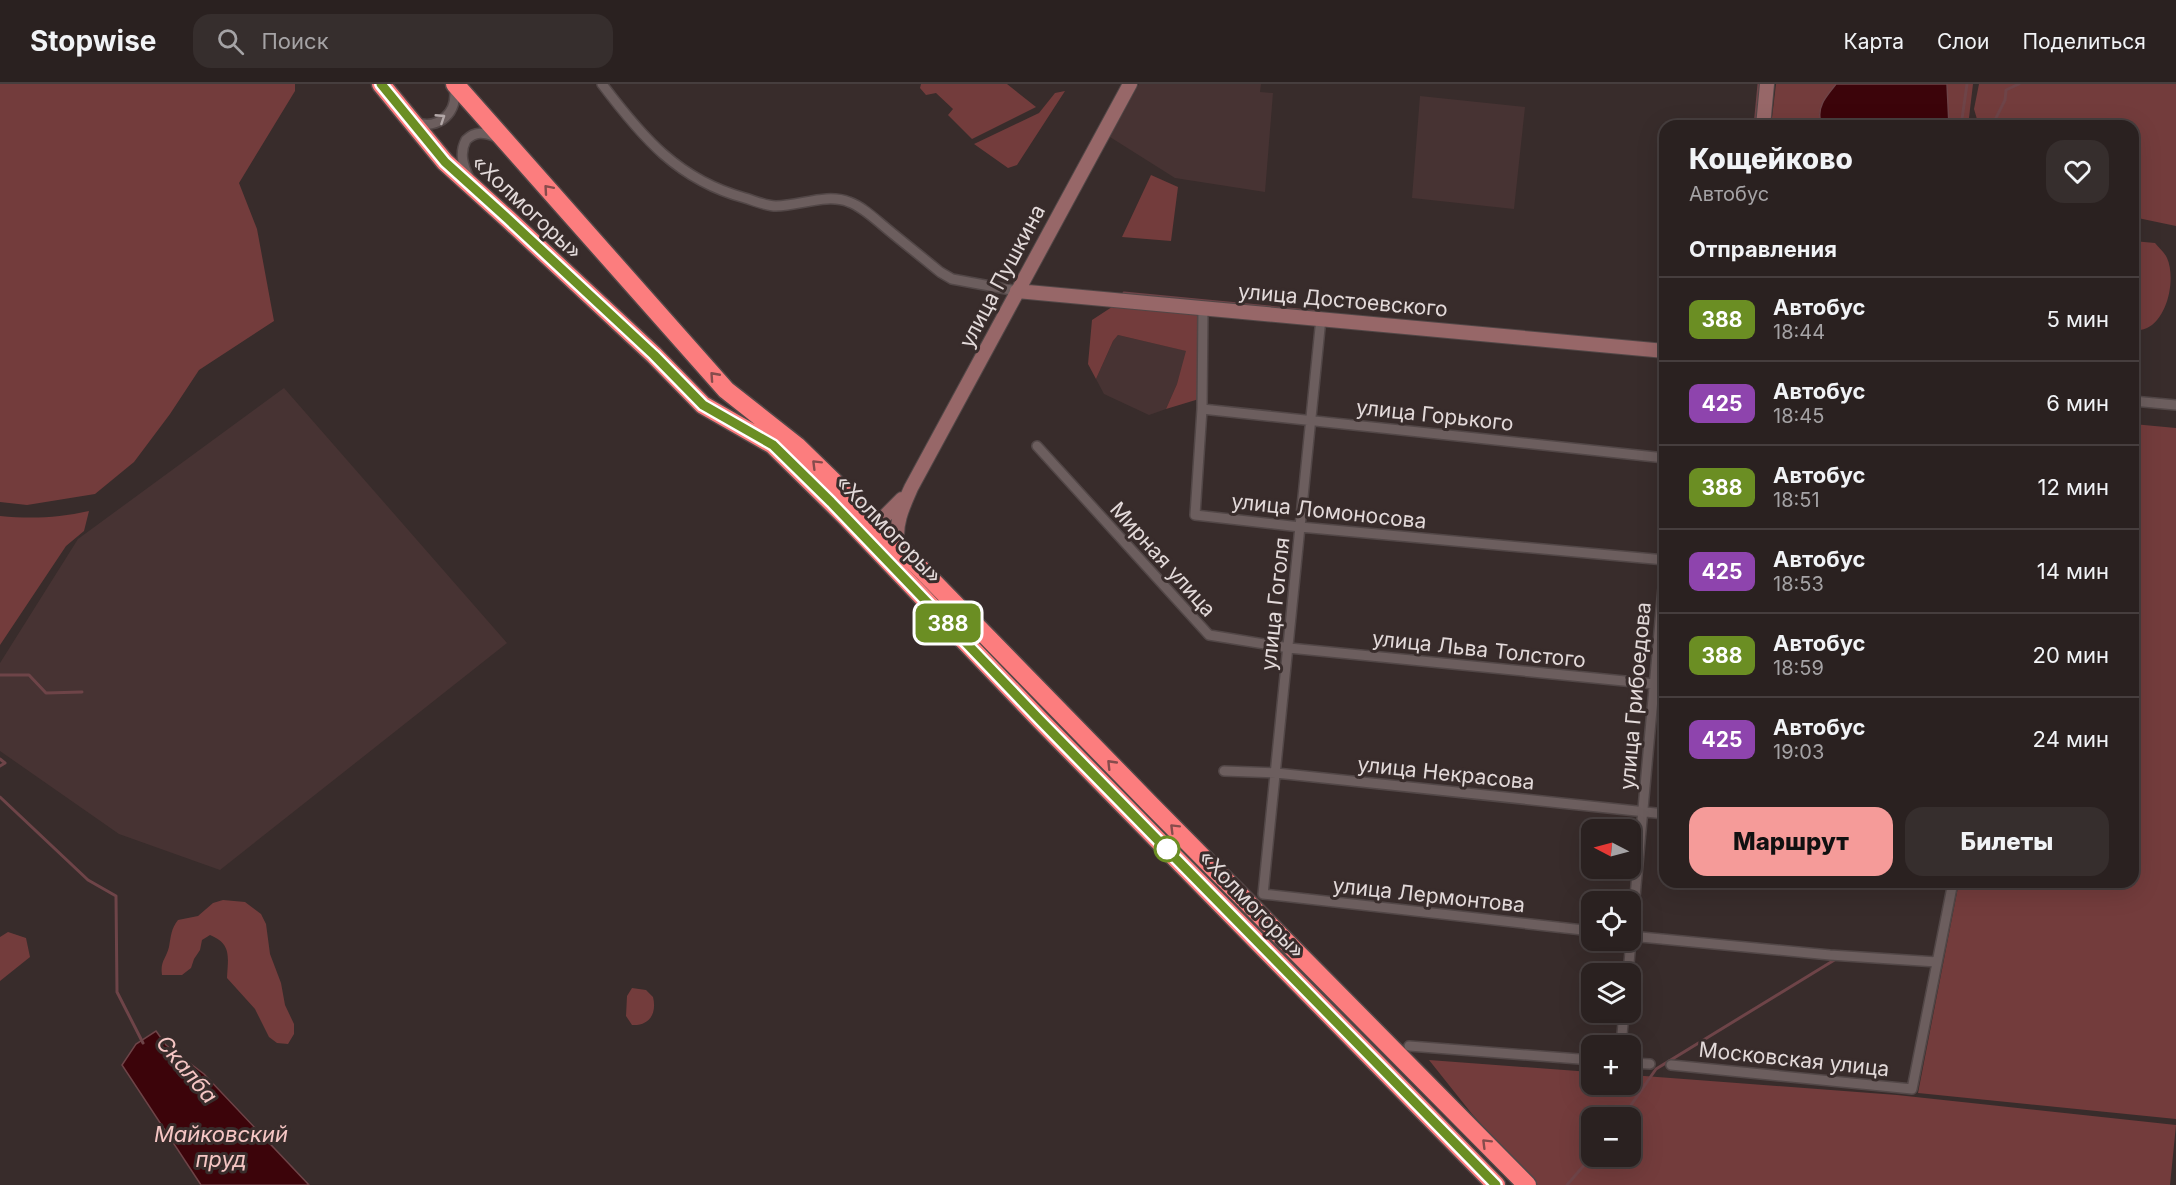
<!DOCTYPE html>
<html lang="ru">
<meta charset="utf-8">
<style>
body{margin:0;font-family:Inter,sans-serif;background:#362e2d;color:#f1f3f6;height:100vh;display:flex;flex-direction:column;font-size:22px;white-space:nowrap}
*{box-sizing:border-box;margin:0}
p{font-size:20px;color:#a5a3a5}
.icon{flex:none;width:33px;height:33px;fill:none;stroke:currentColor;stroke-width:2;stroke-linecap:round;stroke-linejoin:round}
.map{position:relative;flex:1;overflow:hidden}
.details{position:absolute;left:1659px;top:36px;width:480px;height:768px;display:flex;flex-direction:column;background:#2a2120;border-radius:18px;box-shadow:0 6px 24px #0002,0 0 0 2px #463e3e}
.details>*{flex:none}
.badge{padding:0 12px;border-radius:9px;font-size:21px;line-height:39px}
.needle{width:39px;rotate:276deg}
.fabs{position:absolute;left:1581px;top:735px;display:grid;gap:12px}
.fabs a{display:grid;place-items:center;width:60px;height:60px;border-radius:12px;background:#2a2120;box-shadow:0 6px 24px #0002,0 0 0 2px #463e3e;font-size:30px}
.map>.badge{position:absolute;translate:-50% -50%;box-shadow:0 0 0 3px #fff}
h2{padding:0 30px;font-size:22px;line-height:54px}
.round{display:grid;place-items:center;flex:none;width:63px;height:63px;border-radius:18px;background:#362e2d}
.headline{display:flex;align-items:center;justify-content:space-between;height:102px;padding:0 30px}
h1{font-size:28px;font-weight:800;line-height:45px}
.cta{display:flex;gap:12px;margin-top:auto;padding:12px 30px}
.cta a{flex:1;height:69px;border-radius:18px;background:#f59b99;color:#111;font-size:24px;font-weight:800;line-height:69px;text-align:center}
.cta a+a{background:#362e2d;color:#f1f3f6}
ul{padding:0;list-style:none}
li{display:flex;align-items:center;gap:18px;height:84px;padding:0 30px;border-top:2px solid #463e3e}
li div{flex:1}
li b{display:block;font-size:22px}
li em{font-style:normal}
li .badge{min-width:66px;font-weight:700;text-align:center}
header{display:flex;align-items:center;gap:36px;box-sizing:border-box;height:84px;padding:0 30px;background:#2a2120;border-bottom:2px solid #463e3e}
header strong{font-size:28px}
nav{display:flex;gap:33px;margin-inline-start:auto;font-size:21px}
.search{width:420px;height:54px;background:#362e2d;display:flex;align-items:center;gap:15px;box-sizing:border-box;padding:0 21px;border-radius:18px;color:#a5a3a5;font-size:22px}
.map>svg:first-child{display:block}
.built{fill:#473333}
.green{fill:#733c3c;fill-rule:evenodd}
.water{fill:#3c040a;stroke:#6e4448;stroke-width:1.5}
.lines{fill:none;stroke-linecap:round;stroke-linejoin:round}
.stream{stroke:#6e4448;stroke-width:3}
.street-casing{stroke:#524747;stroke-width:12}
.secondary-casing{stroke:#524747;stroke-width:16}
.highway-casing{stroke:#524747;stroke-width:21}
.street{stroke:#6c5e5e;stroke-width:9}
.secondary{stroke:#976768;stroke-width:14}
.highway{stroke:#fc7d7e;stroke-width:18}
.oneway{stroke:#b3a8a8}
.oneway2{stroke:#864c4c}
.line-casing{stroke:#fff;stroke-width:14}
.line{stroke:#6b8e23;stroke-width:9}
.stop-dot{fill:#fff;stroke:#6b8e23;stroke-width:3}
.labels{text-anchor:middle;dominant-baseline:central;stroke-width:6;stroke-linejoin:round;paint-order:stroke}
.street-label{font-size:21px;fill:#e3dada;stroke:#382c2b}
.water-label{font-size:22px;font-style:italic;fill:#f6c6c4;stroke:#382c2b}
</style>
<header>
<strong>Stopwise</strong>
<div class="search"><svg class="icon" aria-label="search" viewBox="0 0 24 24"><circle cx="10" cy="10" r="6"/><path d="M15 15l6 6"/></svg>Поиск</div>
<nav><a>Карта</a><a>Слои</a><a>Поделиться</a></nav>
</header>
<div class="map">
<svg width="2176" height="1101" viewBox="0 0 2176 1101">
<rect width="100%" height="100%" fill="#382c2b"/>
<path class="built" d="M1139 0H1261L1260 8 1273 9 1265 108 1175 94 1110 53Z
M1420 12 1525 23 1514 125 1412 114Z
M1118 251 1187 267 1177 300 1166 325 1149 331 1104 310 1096 295 1113 257Z
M284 304 507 559 220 786 119 750 0 667V579L78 455Z"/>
<path class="green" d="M0 0H295V7L239 99 257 145 274 237 199 286 170 330 134 378 95 410 27 421 0 418Z
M921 0H1007L1036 23 972 55 948 31 953 25 936 9 926 11 920 4Z
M1776 0H1973L1968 42H1771Z
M1979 0H2176V142L2133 133V42H1979L1974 25Z
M1065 7 1017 81 1008 84 974 60 1039 29 1055 9Z
M1151 91 1178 103 1171 157 1122 153Z
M2133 157 2155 159C2159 164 2165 169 2167 174 2176 194 2168 234 2147 244 2143 246 2137 246 2133 247Z
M1115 221 1198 230 1199 315 1166 325 1177 300 1186 267 1118 251 1113 257 1096 295 1088 280 1092 236Z
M2133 340 2176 344V1035L1918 1009 1959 798H2133Z
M89 427 84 447 66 462 0 561V432C31 435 58 434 89 427Z
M223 816 245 818 261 830 266 840 270 870 281 899 285 921 294 940V950L288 960 277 959 269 953 255 925 227 894C228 873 232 860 210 851L202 856 200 866 194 875 191 884 182 891H162C160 877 166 875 169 863 171 852 171 845 178 836L198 832 213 819Z
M8 848 26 854 30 873 0 897V853Z
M632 904 646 906 653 913C657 929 650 942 632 941L626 932 627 912Z
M1429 976 1591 988 1592 1000H1630L1631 991 1897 1011 2176 1041 2170 1101H1537L1472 1030ZM1592 1034H1630V1072H1592Z"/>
<path class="water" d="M1836 0H1947L1949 42H1815L1820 34C1818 20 1828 11 1836 0Z
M156 947 166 961 204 990 309 1101H201L122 981 136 960Z"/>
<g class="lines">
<path class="stream" d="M1755 42 1759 0
M1961 42 1967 0
M1992 42 2005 16 2006 6 2019 0
M1124 209 1320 228
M0 591H29L46 609 82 608
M0 675 5 679 0 682
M0 713 88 796 116 812 117 908 143 959
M1622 1034 1656 985 1836 875
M1567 1101 1592 1072"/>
<g class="street-casing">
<path id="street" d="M602 0C642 53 678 96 745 114 755 117 766 122 776 122 800 122 826 109 849 118 863 123 875 135 886 144 904 159 922 173 940 188L952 195 1017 207
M414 38C439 47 459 28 454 3
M469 94C463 81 459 69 466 56 475 47 484 48 496 53
M1203 224 1202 325 1195 431 1300 443 1665 476
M1321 234 1263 810 1592 847
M2133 317 2176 321
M1202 325 1665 374
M1037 362 1209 551 1289 564 1665 601
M1224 687 1276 689 1665 730
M1630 852 1830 871 1937 878
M1628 890 1665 482
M1409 962 1592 976
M1621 962 1624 928
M1630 979 1650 980
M1671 981 1912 1005 1953 798"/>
</g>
<g class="secondary-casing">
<path id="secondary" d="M1763 42 1767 0
M1017 207 1665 267
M873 436 884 433 902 415
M898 461C894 441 903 422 911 404L1130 0"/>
</g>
<g class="highway-casing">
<path id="highway" d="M381 0 445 78 508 135 654 271 703 321 773 361 845 432 1040 636 1496 1101
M455 0 726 306 797 362 873 436 1152 722 1527 1101"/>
</g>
<use href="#street" class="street"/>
<use href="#secondary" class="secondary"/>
<use href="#highway" class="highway"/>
</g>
<defs><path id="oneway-chevron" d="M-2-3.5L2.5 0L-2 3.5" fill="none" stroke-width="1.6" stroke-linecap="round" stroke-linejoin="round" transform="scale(1.5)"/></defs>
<use class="oneway" href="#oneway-chevron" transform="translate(441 34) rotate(-33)"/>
<g class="oneway2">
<use href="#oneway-chevron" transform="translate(548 105) rotate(-131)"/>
<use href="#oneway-chevron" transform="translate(714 292) rotate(-132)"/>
<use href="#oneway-chevron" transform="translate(816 380) rotate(-135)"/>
<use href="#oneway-chevron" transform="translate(1111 680) rotate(-134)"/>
<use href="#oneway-chevron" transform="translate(1174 744) rotate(-135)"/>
<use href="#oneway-chevron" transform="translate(1486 1059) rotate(-135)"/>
</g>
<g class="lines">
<g class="line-casing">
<path id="line" d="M381 0 445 78 508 135 654 271 703 321 773 361 831 418 1040 636 1496 1101"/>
</g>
<use href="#line" class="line"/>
</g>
<circle class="stop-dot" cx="1167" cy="765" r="12"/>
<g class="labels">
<g class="street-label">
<text transform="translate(527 123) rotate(43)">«Холмогоры»</text>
<text transform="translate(1002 192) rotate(-62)">улица Пушкина</text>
<text transform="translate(1343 216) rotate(5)">улица Достоевского</text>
<text transform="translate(1435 331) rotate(6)">улица Горького</text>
<text transform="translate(1329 427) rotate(6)">улица Ломоносова</text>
<text transform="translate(889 445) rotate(46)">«Холмогоры»</text>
<text transform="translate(1163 475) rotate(48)">Мирная улица</text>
<text transform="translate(1275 520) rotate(-84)">улица Гоголя</text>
<text transform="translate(1479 565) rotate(6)">улица Льва Толстого</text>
<text transform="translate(1635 612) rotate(-85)">улица Грибоедова</text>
<text transform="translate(1446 689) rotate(6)">улица Некрасова</text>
<text transform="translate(1429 811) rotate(6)">улица Лермонтова</text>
<text transform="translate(1252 820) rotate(46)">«Холмогоры»</text>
<text transform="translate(1794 975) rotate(6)">Московская улица</text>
</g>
<g class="water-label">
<text transform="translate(187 985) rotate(50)">Скалба</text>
<text x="221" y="1050">Майковский<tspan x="221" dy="25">пруд</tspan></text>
</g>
</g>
</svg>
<div class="fabs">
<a><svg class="needle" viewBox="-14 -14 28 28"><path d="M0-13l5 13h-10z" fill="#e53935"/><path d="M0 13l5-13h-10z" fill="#a5a3a5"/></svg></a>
<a><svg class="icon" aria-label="locate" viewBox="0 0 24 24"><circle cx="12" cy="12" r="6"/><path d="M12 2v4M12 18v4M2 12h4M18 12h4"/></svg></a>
<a><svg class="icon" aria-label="layers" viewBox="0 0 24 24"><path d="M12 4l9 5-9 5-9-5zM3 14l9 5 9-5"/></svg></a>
<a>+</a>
<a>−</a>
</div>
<b class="badge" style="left:948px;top:539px;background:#6b8e23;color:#fff">388</b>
<section class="details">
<div class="headline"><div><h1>Кощейково</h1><p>Автобус</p></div><a class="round"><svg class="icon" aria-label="heart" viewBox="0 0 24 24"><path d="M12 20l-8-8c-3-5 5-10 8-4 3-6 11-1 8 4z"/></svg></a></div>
<h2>Отправления</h2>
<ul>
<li><span class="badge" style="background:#6b8e23;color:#fff">388</span><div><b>Автобус</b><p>18:44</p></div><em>5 мин</em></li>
<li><span class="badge" style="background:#8e44ad;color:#fff">425</span><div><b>Автобус</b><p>18:45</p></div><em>6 мин</em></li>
<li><span class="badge" style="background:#6b8e23;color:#fff">388</span><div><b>Автобус</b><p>18:51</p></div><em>12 мин</em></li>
<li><span class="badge" style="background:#8e44ad;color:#fff">425</span><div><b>Автобус</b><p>18:53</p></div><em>14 мин</em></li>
<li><span class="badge" style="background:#6b8e23;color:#fff">388</span><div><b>Автобус</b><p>18:59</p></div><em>20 мин</em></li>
<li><span class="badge" style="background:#8e44ad;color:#fff">425</span><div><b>Автобус</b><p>19:03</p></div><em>24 мин</em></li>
</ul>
<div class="cta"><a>Маршрут</a><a>Билеты</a></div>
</section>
</div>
